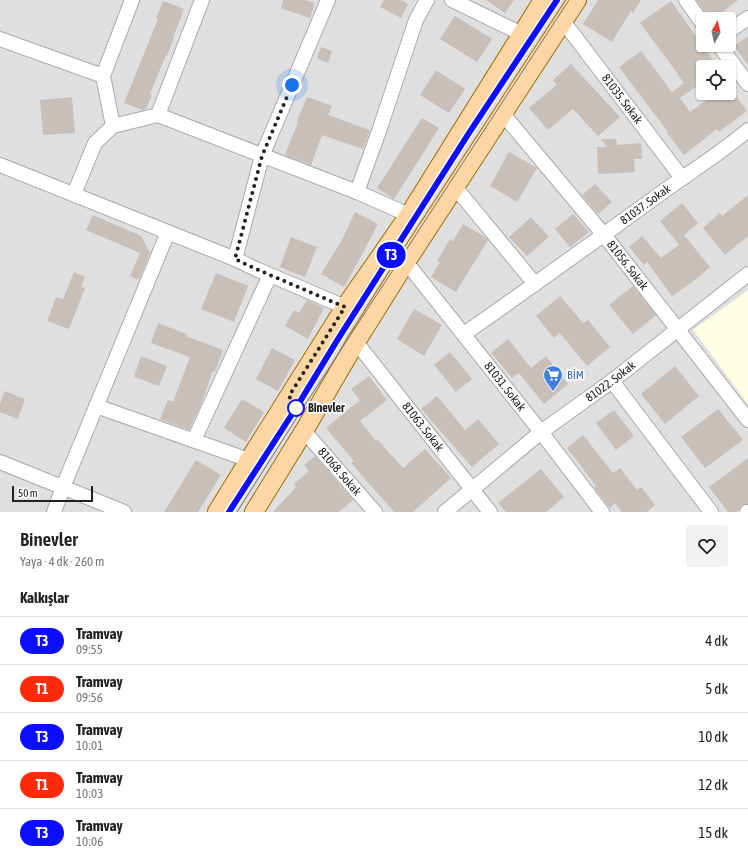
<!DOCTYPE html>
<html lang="tr">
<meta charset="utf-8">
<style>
body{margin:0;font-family:"Asap Condensed",sans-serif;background:#f2f2f2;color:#222;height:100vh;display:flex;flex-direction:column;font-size:15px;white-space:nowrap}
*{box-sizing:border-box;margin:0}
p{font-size:13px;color:#767676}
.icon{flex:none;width:22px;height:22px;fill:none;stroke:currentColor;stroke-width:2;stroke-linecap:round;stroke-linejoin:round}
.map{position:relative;height:512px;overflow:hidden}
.panel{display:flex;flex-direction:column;background:#fff;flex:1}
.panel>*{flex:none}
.badge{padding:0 8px;border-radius:13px;font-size:14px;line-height:26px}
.needle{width:26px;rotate:8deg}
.buttons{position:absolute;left:696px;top:12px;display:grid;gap:8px}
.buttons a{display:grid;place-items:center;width:40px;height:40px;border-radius:4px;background:#fff;box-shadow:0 1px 3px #0004;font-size:20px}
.scale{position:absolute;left:12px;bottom:10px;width:81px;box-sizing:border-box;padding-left:4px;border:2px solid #222;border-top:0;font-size:11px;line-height:14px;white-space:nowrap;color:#222;-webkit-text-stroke:3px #fff;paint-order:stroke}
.you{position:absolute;width:20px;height:20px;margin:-10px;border:3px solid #fff;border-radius:50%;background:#1a73e8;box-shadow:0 0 0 6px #1a73e833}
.map>.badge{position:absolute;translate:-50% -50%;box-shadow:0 0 0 2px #fff}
h2{padding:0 20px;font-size:15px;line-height:36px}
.round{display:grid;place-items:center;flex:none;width:42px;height:42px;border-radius:4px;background:#f2f2f2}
.head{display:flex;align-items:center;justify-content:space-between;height:68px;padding:0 20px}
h1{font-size:19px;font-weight:600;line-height:30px}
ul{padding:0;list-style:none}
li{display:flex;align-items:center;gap:12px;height:48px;padding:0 20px;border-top:1px solid #e0e0e0}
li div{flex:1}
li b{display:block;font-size:15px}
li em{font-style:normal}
li .badge{min-width:44px;font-weight:700;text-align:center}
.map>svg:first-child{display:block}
.residential{fill:#e0dfdf;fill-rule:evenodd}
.education{fill:#ffffe5}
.building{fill:#c7bfb8}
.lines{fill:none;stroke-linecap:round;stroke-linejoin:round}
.minor-casing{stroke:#a9a9a9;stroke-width:16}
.major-casing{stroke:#a06b00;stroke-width:20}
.minor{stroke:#fff;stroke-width:14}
.major{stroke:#fcd6a4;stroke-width:18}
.tram{stroke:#707070;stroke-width:1}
.line-casing{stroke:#fff;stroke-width:9}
.line{stroke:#0d0dff;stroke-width:6}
.walk{stroke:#222;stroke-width:4;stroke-dasharray:0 7.2}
.stop-dot{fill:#fff;stroke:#0d0dff;stroke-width:2}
.labels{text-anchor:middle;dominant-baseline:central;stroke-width:3.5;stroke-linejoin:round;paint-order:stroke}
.street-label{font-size:12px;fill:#222;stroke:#fff}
.shop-label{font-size:12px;fill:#366cbe;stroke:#fff;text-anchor:start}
.stop-label{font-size:12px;font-weight:bold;fill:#222;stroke:#fff;text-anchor:start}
</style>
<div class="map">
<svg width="748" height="512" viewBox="0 0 748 512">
<rect width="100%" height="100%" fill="#f2efe9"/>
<path class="residential" d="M0 0H748V512H0ZM703 19H729V45H703ZM703 67H729V93H703Z"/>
<path class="education" d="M748 290V404L693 330Z"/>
<path class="building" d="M283 0H305L315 3 310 18 281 8Z
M384 0H401L408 4 401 18 380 7Z
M486 0H514L505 13Z
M598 0H641L633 13 631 11 612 42 583 24Z
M696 0H738L713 19H710Z
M163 1 184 9 173 38H174L167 56 166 55 150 94 152 95 146 109 142 110 124 103 158 19 156 18Z
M671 1 718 67H703V82L680 98 690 112 716 93H734L747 111 719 132 717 129 684 155 667 133 668 132 637 91 619 67 641 51 672 92 684 83 678 75V74L640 23Z
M455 16 492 39 477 62 440 39Z
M748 36V65L734 46Z
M321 47 332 51 328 63 317 58Z
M571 64 620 117 598 136 573 109 548 130 529 108 557 85 553 80Z
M436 70 465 89 449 113 420 95Z
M72 97 75 133 43 135 40 100Z
M307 97 332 106 328 115 370 130 363 149 322 135 311 165 285 155 298 122 297 121Z
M422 118 439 128 394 199 377 188Z
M601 139H616L617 145 641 143 642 159H634L635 172 598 174 597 147H607Z
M509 152 537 168 517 202 490 186Z
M595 184 612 202 598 214 582 195Z
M748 195V236L725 255 703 228 720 213 722 216Z
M682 203 698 223 684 235 710 267 695 280 672 296 647 262 644 265 629 247 642 236 661 258 679 245 660 221Z
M355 212 378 224 358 262 344 287 321 274 343 238Z
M573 214 589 232 570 247 555 229Z
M93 215 141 236 150 253 139 280 130 276 140 253 86 230Z
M531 217 549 237 527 256 509 237Z
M463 224 485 237 488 240 456 292 431 277 440 262 437 261 450 239 453 241Z
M291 237 317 247 305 277 280 267Z
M74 272 85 277 81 287 85 288 69 329 47 321 56 297 63 299Z
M216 273 248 286 234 322 201 309Z
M633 286 656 315 633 334 609 305Z
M560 296 583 323 588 320 610 347 587 366 560 333 554 338 536 316Z
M307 300 324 308 308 339 285 326 294 310 299 313Z
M414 309 442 325 424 356 397 339Z
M158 323 187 334 186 336 223 350 215 372 213 371 200 407 189 430 160 419 168 400 173 402 190 357 151 343Z
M508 339 531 368 546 356 568 384 544 404 519 373 512 378 491 353Z
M272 348 295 360 278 391 256 379Z
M450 352 472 379 456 392 434 365Z
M141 356 167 366 159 386 134 377Z
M675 366 699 396 665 424 641 394Z
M369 376 387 400 360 421 376 441 378 440 403 468 425 449 451 478 413 512H394L351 463 354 461 326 428 360 400 351 389Z
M5 391 25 399 18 419 0 412V404Z
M437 396 465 430 478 419 499 444 472 467 443 434 421 409Z
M242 399 264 412 246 442 224 428Z
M718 409 743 440 705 468 681 437Z
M614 410 634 436 616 450 596 423Z
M583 435 613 473 620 468 637 490 641 487 655 505 647 512H622L615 503 610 508 594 488 596 486 567 448Z
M315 456 353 500 339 512H273L296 487 294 484 309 471 304 465Z
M748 458V504L742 505 737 512H728L709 487Z
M196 460 221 475 198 512H164Z
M541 469 564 497 546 512H506L498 503Z"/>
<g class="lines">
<g class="minor-casing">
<g id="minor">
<path d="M132 0 103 76 113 126 158 115 202 0"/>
<path d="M452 0 522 34"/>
<path d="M686 0 703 24"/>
<path id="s1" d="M563 21 682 178"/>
<path d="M729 31 748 18"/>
<path d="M0 39 103 76"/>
<path d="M719 45 748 84"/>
<path id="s2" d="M503 114 604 235 748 420"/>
<path d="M158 115 357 192 409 215"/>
<path d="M0 165 235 259 256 269 345 307"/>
<path d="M455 187 535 284"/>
<path d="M357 192 379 131 416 20 427 0"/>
<path d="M74 194 95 143 113 126"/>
<path d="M235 259 262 156 328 0"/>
<path id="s3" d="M406 262 541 432 602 512"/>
<path id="s4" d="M464 334C531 287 598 239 664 191 692 171 722 152 748 130"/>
<path id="s5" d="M356 342 490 512"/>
<path d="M612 381 711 512"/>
<path d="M96 406 249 460"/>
<path id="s6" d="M304 431 375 512"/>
<path d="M194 440 270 275"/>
<path d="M0 462 124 512"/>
<path d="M54 512 63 487 168 232"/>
<path id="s7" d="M445 512 541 432 612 381 748 274"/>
<path d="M747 512H748"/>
</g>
</g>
<g class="major-casing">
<path id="major" d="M217 512 249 460 345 307 409 215 543 0
M254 512 304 431 356 342 408 259 577 0"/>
</g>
<use href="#minor" class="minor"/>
<use href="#major" class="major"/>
<path class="tram" d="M229 512 296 408 329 352 469 133 557 0
M237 512 301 411 569 0"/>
</g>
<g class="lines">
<g class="line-casing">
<path id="line" d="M229 512 296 408 338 339 469 133 557 0"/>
</g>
<use href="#line" class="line"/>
<path class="walk" d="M292 85 262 156 235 259 256 269 345 307 289 396 296 408"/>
</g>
<defs>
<g id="supermarket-pin" transform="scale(1)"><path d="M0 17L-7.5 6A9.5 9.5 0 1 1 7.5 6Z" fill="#3f7fe0" stroke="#fff"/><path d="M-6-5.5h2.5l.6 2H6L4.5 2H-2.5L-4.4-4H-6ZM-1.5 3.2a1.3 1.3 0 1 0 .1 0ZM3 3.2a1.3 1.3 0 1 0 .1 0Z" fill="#fff"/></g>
</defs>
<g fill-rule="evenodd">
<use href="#supermarket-pin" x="553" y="375"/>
</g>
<circle class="stop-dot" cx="296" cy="408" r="8"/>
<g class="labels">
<g class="street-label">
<text stroke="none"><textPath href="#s1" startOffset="98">81035. Sokak</textPath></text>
<text stroke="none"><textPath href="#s4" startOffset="223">81037. Sokak</textPath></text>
<text stroke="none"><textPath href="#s2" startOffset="196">81056. Sokak</textPath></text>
<text stroke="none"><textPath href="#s7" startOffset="211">81022. Sokak</textPath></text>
<text stroke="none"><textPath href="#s3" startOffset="159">81031. Sokak</textPath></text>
<text stroke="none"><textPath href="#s5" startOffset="108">81063. Sokak</textPath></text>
<text stroke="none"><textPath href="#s6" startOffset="54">81068. Sokak</textPath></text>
</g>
<g class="shop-label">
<text x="567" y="375">BİM</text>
</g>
<g class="stop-label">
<text x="308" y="408">Binevler</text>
</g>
</g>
</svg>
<div class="buttons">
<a><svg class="needle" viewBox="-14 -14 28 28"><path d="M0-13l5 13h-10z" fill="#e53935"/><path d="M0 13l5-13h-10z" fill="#767676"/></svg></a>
<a><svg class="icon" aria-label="locate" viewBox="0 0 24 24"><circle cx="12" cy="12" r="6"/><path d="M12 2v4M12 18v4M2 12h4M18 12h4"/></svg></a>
</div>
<div class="scale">50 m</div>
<div class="you" style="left:292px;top:85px"></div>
<b class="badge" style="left:391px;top:255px;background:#0d0dff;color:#fff">T3</b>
</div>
<section class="panel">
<div class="head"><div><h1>Binevler</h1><p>Yaya · 4 dk · 260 m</p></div><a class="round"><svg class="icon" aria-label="heart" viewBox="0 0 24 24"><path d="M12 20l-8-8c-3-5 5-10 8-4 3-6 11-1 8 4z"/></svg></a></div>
<h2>Kalkışlar</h2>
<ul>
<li><span class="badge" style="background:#0d0dff;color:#fff">T3</span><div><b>Tramvay</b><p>09:55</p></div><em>4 dk</em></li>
<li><span class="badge" style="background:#ff2b0a;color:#fff">T1</span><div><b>Tramvay</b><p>09:56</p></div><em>5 dk</em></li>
<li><span class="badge" style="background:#0d0dff;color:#fff">T3</span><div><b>Tramvay</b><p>10:01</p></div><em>10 dk</em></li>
<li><span class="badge" style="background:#ff2b0a;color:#fff">T1</span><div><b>Tramvay</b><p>10:03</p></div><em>12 dk</em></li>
<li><span class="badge" style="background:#0d0dff;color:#fff">T3</span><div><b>Tramvay</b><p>10:06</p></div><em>15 dk</em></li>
</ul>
</section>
